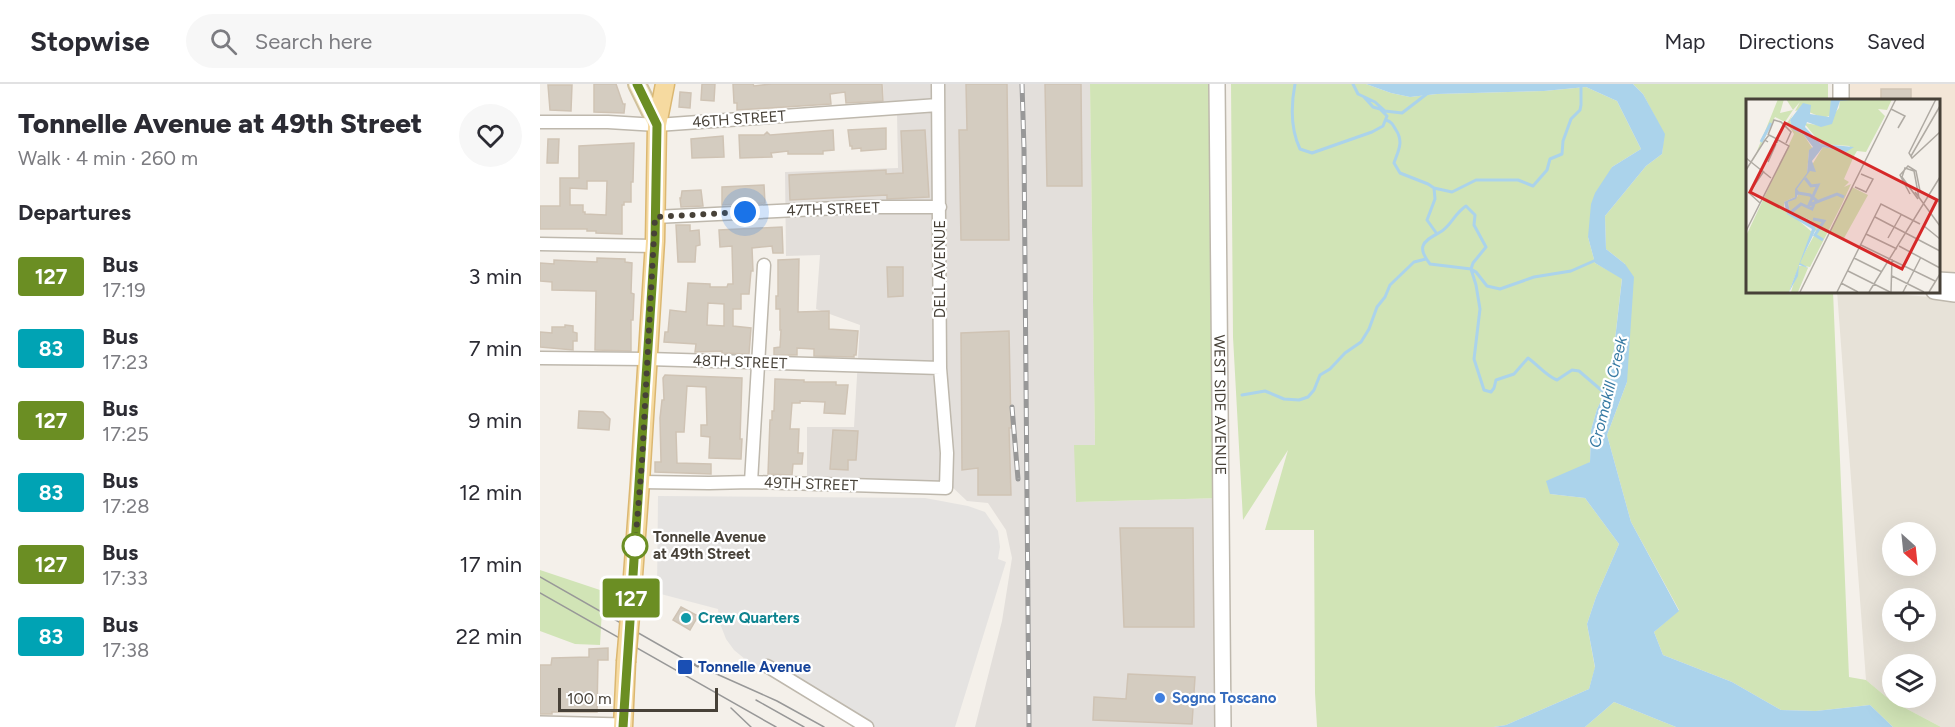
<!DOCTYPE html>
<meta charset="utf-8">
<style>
body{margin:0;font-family:Figtree,sans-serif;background:#f7f7f7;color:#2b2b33;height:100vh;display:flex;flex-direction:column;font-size:22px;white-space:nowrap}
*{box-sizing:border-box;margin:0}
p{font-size:20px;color:#7c7c81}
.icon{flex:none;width:33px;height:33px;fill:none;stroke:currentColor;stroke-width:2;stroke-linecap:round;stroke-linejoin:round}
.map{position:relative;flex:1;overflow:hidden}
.details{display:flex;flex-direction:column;background:#fff;width:540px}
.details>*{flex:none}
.badge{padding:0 12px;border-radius:4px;font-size:21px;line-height:39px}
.needle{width:39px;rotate:153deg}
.tools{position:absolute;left:1342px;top:438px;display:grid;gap:12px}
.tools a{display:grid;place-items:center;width:54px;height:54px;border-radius:50%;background:#fff;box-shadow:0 6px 24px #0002;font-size:30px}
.scale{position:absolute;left:18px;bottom:15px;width:160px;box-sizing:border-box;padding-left:6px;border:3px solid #474138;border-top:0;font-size:16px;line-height:21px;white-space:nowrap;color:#474138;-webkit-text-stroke:4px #fff;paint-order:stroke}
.you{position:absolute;width:30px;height:30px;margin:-15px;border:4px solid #fff;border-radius:50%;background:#1a73e8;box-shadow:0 0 0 9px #1a73e833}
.map>.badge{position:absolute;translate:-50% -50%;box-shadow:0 0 0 3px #fff}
h2{padding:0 18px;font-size:22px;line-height:54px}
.round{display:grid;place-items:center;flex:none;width:63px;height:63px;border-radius:32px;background:#f7f7f7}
.headline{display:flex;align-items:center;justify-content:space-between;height:102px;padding:0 18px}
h1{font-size:28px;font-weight:800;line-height:45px}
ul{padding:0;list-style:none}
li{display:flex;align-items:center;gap:18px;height:72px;padding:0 18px}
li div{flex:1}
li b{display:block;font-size:22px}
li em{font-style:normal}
li .badge{min-width:66px;font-weight:700;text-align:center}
header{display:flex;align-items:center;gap:36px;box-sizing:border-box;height:84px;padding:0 30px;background:#fff;border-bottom:2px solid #e1e1e2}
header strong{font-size:28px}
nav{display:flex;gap:33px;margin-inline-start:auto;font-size:21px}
.search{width:420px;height:54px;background:#f7f7f7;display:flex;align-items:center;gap:15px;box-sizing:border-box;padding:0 21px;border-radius:33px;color:#7c7c81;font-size:22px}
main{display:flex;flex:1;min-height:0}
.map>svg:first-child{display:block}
.residential{fill:#e7e2d8;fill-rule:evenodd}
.commercial{fill:#f3e6d7}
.industrial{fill:#e3dfdb}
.green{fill:#d1e4b6}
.parking{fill:#e5e3e1}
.water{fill:#abd3eb}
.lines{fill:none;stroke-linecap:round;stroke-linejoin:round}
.stream{stroke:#abd3eb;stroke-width:3}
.building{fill:#d4ccc0;stroke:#cfc3b4;stroke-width:1.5;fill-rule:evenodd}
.minor-casing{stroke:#beb8ad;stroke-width:15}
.tertiary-casing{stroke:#beb8ad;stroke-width:18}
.secondary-casing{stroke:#d0c19d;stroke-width:20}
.primary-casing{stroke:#dbb771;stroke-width:21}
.minor{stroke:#fff;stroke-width:12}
.tertiary{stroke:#fff;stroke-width:15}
.secondary{stroke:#faeecd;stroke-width:16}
.primary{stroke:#f6daa0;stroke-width:18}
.tram{stroke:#989898;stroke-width:1.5}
.rail-casing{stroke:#989898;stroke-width:5}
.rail{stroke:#fff;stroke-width:3;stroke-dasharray:9;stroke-linecap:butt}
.primary-bridge-casing{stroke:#dbb771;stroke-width:21;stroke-linecap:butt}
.primary-bridge{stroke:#f6daa0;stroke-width:18}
.line-casing{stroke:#fff;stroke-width:14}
.line{stroke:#6b8e23;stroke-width:9}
.walk{stroke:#474138;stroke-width:6;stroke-dasharray:0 10.8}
.stop-dot{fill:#fff;stroke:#6b8e23;stroke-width:3}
.culture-dot{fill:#0f9aa8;stroke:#fff;stroke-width:2}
.transit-dot{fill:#1a4fb4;stroke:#fff;stroke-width:2}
.shop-dot{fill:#3f7fe0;stroke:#fff;stroke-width:2}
.labels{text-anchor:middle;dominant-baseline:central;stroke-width:4.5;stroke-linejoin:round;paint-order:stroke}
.street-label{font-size:15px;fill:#474138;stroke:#fff}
.stop-label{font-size:15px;font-weight:bold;fill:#474138;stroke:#fff;text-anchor:start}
.culture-label{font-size:15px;font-weight:bold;fill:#0d838f;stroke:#fff;text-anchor:start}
.transit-label{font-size:15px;font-weight:bold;fill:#164399;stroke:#fff;text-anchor:start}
.shop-label{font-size:15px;font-weight:bold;fill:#366cbe;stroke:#fff;text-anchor:start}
.water-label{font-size:16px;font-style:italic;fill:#377aa3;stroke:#fff}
.inset-river{fill:none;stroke:#abd3eb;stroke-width:3}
.inset-road{fill:none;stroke:#afaaa3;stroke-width:1.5}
.view{fill:#d62828;fill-opacity:0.15;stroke:#d62828;stroke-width:3}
.inset-edge{fill:none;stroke:#474138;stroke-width:3}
</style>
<header>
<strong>Stopwise</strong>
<div class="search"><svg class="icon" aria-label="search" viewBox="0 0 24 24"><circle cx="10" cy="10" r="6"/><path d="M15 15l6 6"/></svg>Search here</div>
<nav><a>Map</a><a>Directions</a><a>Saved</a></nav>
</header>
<main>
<section class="details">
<div class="headline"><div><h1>Tonnelle Avenue at 49th Street</h1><p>Walk · 4 min · 260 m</p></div><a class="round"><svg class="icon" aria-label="heart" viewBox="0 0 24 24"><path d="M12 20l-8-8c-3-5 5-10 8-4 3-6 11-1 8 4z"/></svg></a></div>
<h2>Departures</h2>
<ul>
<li><span class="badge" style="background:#6b8e23;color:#fff">127</span><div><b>Bus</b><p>17:19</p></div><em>3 min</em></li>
<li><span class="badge" style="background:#00a3b4;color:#fff">83</span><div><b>Bus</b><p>17:23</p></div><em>7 min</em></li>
<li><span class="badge" style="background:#6b8e23;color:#fff">127</span><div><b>Bus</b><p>17:25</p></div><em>9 min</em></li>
<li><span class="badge" style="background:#00a3b4;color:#fff">83</span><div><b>Bus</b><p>17:28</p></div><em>12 min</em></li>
<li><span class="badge" style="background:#6b8e23;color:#fff">127</span><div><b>Bus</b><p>17:33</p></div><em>17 min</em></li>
<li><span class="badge" style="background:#00a3b4;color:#fff">83</span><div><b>Bus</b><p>17:38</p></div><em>22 min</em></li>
</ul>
</section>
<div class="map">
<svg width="1415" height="643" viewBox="0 0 1415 643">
<rect width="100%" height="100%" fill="#f4f0ea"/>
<path class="residential" d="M1297 207H1318L1415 215V643H1401L1350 616 1326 596ZM1353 448H1386V482H1353ZM1353 514H1386V548H1353ZM1353 580H1386V614H1353Z"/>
<path class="commercial" d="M1292 0H1415V212L1361 207H1398V16H1292Z"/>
<path class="industrial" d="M343 0H550L555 362 535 361 536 418 681 414 683 643H435L462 537 472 474 466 446 448 419 427 417 409 400 267 397V343H314L320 241 276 225 280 171 246 172 245 88 358 84 357 28 344 22Z"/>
<path class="green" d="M550 0H677L681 414 536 418 534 361H555Z
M691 0H826L851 9 870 13 897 10 1004 7 1046 3 1077 17 1101 65 1072 83 1048 153 1055 179 1082 194 1070 299 1057 325 1051 346 1050 378 1010 410 1045 414 1079 460 1056 513 1047 540 1055 584 1049 605 966 641 954 643H777L775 609 774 446H725L748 366 703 436 693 253Z
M1093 0H1288V16H1208V207H1293L1309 593 1326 596 1350 616 1401 643H1353L1330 621 1276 627 1241 626 1192 598 1123 571 1114 548 1139 526 1091 438 1067 351 1087 298 1085 180 1066 165 1065 132 1106 82 1122 70 1124 50 1103 10Z
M0 486 63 507 60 561 35 560 0 547Z
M1074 618 1136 643H1045Z"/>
<path class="parking" d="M118 412 385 414 428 422 445 428 458 447 460 463 458 475 466 478 415 643H313L211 580 194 566 186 555 179 537 178 525 117 509Z"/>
<path class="water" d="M826 0H1093L1103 10 1125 50 1122 70 1106 82 1065 132 1066 165 1085 180 1094 193 1087 298 1067 351 1091 438 1139 527 1114 548 1123 571 1192 598 1241 626 1276 627 1330 621 1353 643H1136L1074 618 1045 643H954L966 641 1049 605 1055 583 1047 540 1056 513 1079 460 1045 414 1010 410 1006 397 1050 378 1051 346 1057 325 1070 299 1082 195 1055 179 1048 153 1051 120 1055 109 1072 83 1101 65 1077 17 1046 3 1004 7 897 10 870 13 851 9Z"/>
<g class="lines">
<path class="stream" d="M755 0C751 21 751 46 760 65L772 69 832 48 843 42 847 32 840 25 833 23 824 13
M813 0 818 10 835 18 845 27 862 29 888 9
M846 36C852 38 853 41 856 46 864 58 858 67 854 79L860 89 888 100 894 104
M897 150 887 136 895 115 894 104 912 108 936 96H978L993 102 1007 86 1010 75 1022 70 1023 57 1031 35 1040 26 1041 21V0
M1056 176 1031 187 994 193 960 205 947 202 936 188 931 185 890 180C886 175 881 168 883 162 885 155 896 151 902 147 912 140 915 129 926 122L935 131 934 141 946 163 933 179 931 185 936 201 940 225 934 275 944 306 951 308 954 304 956 296 974 290 988 274C998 281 1006 292 1017 296L1032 286 1039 287 1067 311
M702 311 725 307 744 315 759 316 768 313 774 306 780 291 790 285 805 269 821 258 829 245 837 223 845 213 850 201 874 178 886 175"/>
</g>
<path class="building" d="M54 0H76L83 20H85L84 29 54 28Z
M162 0H175L174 17 161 16Z
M193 0H213L214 2 231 0H342L343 17 306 19 305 8 290 10 291 20 197 26V19H194Z
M426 0H467L469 156H421L419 46H427Z
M505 0H541L542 102H507Z
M8 1H32L31 27 10 26Z
M1341 5H1371V16H1341Z
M140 8 151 9 150 24 139 23Z
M346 44V65L321 67V64L312 65V62H310L308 46Z
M293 46 294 66 283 67V70H248V67L231 69 232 73 200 74 199 51H224L227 48 230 51Z
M385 46 389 113 347 115V111L250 116 249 91 346 86V90L363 89 361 47Z
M183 52 184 73 152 74 151 55Z
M8 55H19L18 79H7Z
M94 59 93 98H91V118H84V121H82V150L56 149V147H47V145H0V122H20V94H39V62ZM47 97H67L66 131 45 130V128H43V121H30V104L47 105Z
M224 101 225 119 182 121V103Z
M161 106 163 122 141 123 140 114H141L142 107Z
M136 141H150V147L159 146 160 161 156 162 155 178H138Z
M242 143 243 169H233L232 162 212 164 213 187H211L209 210H201V225H193V242L211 244 209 270 182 269V267L155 268 156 260 124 258 125 248H128L130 226 146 228 148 199 170 200V203H187L188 200H193L192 162 180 163 179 146ZM168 219 184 220V242L167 241Z
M57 174 85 175V178L92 179 91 209 94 210 93 236H91V267L55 266 56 207 12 206V198L0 197V179L14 180V176L57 178Z
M259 175 258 228 289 227V245L318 247 316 271H314V273L274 272V265L257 264V271H234V264L240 263 241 246H240V225H236V212H238V176Z
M347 183H363V212L348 213Z
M25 241 33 242V248L37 249V257H33V266L0 263V248L12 249V243H25Z
M469 247 471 344H469L471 411H438V384L422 386 421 249Z
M125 291 202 294 200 355H202L201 375 169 374 170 353 161 352V341H167L166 303 147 302 144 348H136L137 379 171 380V390L115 388V378H121L120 334 122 316H124L123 294Z
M235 295 260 296H264V298H296V301H308L305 330 284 329 285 318 260 317V319H252L250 345H259L258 369H263L262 380H253L252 391 228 390 230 336H232V327H234Z
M39 327 63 328 70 335 69 346 38 344Z
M293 346 318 347 316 376H308V386L290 385Z
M580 444H653L654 543H584Z
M141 523 158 532 150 546 133 536Z
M68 564V576H58L57 628H12V630H0V581H11L12 574 49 573V565Z
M588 590 655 593 652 640 553 636 554 613 586 615Z"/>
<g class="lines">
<g class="minor-casing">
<path id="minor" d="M0 38H68L117 41 398 21
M115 133 318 123H400
M0 160 115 162
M0 274 108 275 400 284
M100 398 169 399 211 398 406 404 407 369 400 284 398 0
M211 398 224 181
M227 582 327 643"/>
</g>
<g class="tertiary-casing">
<g id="tertiary">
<path id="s1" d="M677 0 683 643"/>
<path d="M1301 0V16"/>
<path d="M1398 196 1415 197"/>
<path d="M1394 207 1415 210"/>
<path d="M0 640 83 642"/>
</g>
</g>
<g class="secondary-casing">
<path id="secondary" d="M97 0 117 41"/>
</g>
<g class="primary-casing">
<path id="primary" d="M90 532 100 398 115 157 117 41 125 0
M83 643 86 578"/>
</g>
<use href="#minor" class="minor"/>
<use href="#tertiary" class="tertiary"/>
<use href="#secondary" class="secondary"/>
<use href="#primary" class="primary"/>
<path class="tram" d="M0 493 158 583
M0 509 236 643
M152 579 237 617 284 643
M216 616 264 643
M191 624 211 643"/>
<g class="rail-casing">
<path id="rail" d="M482 0 484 65 489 643
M472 323 478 395"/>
</g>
<use href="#rail" class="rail"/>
<g class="primary-bridge-casing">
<path id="primary-bridge" d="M86 578 90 532"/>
</g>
<use href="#primary-bridge" class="primary-bridge"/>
</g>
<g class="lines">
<g class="line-casing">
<path id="line" d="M83 643 115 157 117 41 97 0"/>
</g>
<use href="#line" class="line"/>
<path class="walk" d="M95 462 102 377 115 133 205 128"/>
</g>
<circle class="stop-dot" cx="95" cy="462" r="12"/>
<circle class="culture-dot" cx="146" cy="534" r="6"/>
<rect class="transit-dot" x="137" y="575" width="16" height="16" rx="3"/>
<circle class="shop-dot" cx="620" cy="614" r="6"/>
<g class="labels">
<g class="street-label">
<text transform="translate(199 35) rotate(-4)">46TH STREET</text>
<text transform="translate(293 125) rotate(-2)">47TH STREET</text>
<text transform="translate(400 185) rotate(-90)">DELL AVENUE</text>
<text transform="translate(200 278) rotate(2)">48TH STREET</text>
<text stroke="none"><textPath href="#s1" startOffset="321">WEST SIDE AVENUE</textPath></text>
<text transform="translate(271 400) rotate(2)">49TH STREET</text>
</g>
<g class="stop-label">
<text x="113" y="453">Tonnelle Avenue<tspan x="113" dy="17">at 49th Street</tspan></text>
</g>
<g class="culture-label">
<text x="158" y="534">Crew Quarters</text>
</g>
<g class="transit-label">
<text x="158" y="583">Tonnelle Avenue</text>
</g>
<g class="shop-label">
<text x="632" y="614">Sogno Toscano</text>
</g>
<g class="water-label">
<text transform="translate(1068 308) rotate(-76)">Cromakill Creek</text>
</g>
</g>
<g transform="translate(1206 15)">
<rect width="194" height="194" fill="#f4f0ea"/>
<path d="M32 0H38L34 14 47 11 39 23 29 18 7 62ZM40 0H85L86 16 77 19 56 10 49 12 54 3 47 11ZM146 0 141 11 132 10 139 17 120 53 111 52 108 57 98 80 103 83 98 88 105 85 96 105 64 168 58 167 62 169 52 193H45L53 167H57L53 164 70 133 64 121 44 113 42 103 52 97 51 90 77 48 100 53 104 47 75 45 58 24 78 27 93 9 94 1ZM47 15 44 21 47 31 57 35 67 50 63 52 61 74 49 98 38 103V109L66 133 43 193H0V137L48 35 41 24ZM106 88 122 96 97 141 83 134Z" fill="#d1e4b6"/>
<path d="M85 0 104 2H94L86 25 75 28 61 23 59 28 75 45 108 48 100 53 77 48 66 62 70 73 64 72 51 90 53 93 50 100 42 103 44 113 63 121 70 130 54 164 63 169 53 166 52 177 43 193 66 130 41 115 38 103 49 98V90L61 74 63 51 67 48 57 35 47 31 44 21 57 4 65 6 64 15 83 18Z" fill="#abd3eb"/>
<path class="inset-river" d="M15 43 25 24M59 79 65 87 72 86 63 106 91 95 98 98M52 94 64 96 71 102M44 114 55 105 66 110 68 105M67 120 78 122 69 136 77 141"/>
<path class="inset-road" d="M190 0 163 54 166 59 194 33M145 10 159 17 152 29M22 36 28 21 35 23 45 33 40 44M22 43 19 41 23 36 31 40V44M165 57 194 7M0 59 25 79M22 63 30 45M0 71 19 41M109 88 120 93 127 80 115 75M169 93 194 127M164 95 154 76 162 67 170 72 174 92 194 103M172 100 156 78 159 69 168 72 173 99M14 104 3 94 18 72M129 118 194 152M178 127 194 140M0 132 43 47 32 41M120 135 151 150M142 139 155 116M115 146 189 182M153 147 194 169M108 159 136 173M102 172 144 193M146 177 178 193M95 184 112 193M54 193 150 0M91 193 135 105 174 125M123 193 194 78M145 193 146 160M157 193 175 158M183 193 194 175"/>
<path class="view" d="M39 24 191 101 156 170 4 93Z"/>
<rect width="194" height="194" class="inset-edge"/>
</g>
</svg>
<div class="tools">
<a><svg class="needle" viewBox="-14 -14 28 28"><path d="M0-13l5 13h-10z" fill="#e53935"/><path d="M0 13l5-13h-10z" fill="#7c7c81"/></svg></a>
<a><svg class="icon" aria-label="locate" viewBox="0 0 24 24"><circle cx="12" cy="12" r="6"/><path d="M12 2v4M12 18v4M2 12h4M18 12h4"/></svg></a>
<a><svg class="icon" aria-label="layers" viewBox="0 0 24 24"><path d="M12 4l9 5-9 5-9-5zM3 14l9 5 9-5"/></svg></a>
</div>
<div class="scale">100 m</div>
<div class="you" style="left:205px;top:128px"></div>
<b class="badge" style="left:91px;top:514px;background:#6b8e23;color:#fff">127</b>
</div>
</main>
